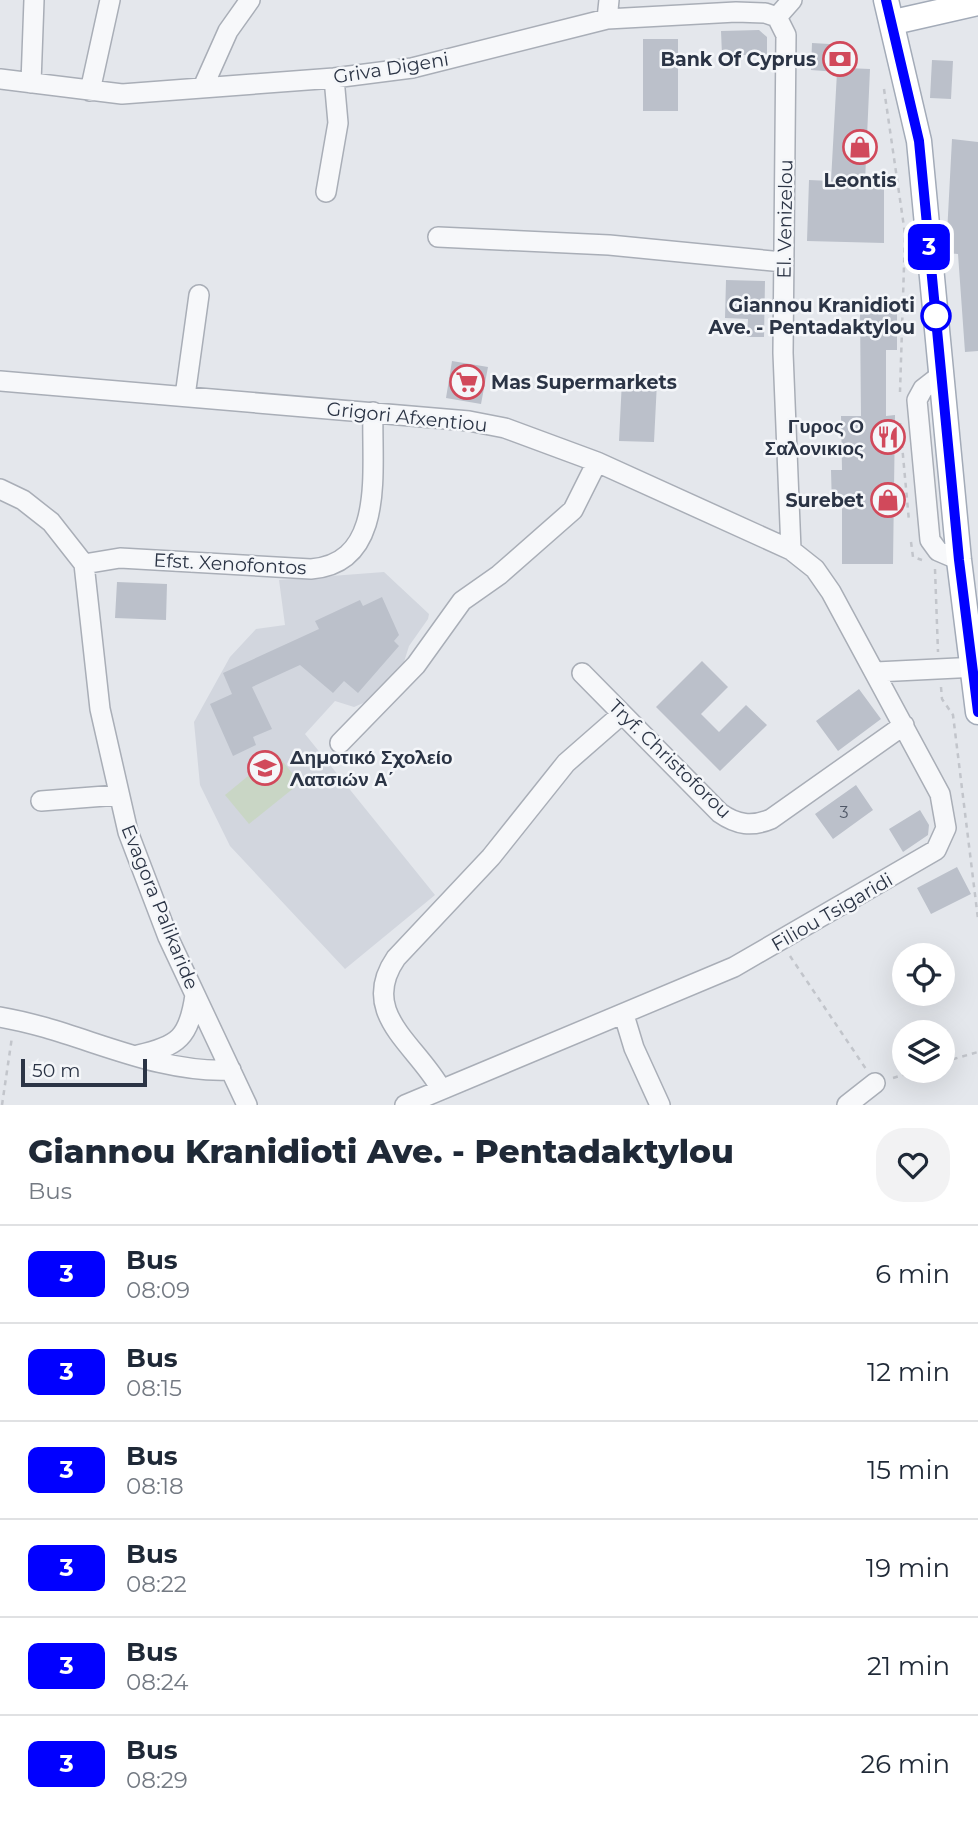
<!DOCTYPE html>
<meta charset="utf-8">
<style>
body{margin:0;font-family:Montserrat,sans-serif;background:#f2f2f3;color:#1f2937;height:100vh;display:flex;flex-direction:column;font-size:26px;white-space:nowrap}
*{box-sizing:border-box;margin:0}
p{font-size:23px;color:#747a83}
.icon{flex:none;width:38px;height:38px;fill:none;stroke:currentColor;stroke-width:2;stroke-linecap:round;stroke-linejoin:round}
.map{position:relative;height:1105px;overflow:hidden}
.panel{display:flex;flex-direction:column;background:#fff;flex:1}
.panel>*{flex:none}
.badge{padding:0 14px;border-radius:10px;font-size:24px;line-height:46px}
.controls{position:absolute;left:892px;top:943px;display:grid;gap:14px}
.controls a{display:grid;place-items:center;width:63px;height:63px;border-radius:50%;background:#fff;box-shadow:0 7px 28px #0002;font-size:35px}
.scale{position:absolute;left:21px;bottom:18px;width:126px;box-sizing:border-box;padding-left:7px;border:4px solid #2b3445;border-top:0;font-size:19px;line-height:24px;white-space:nowrap;color:#2b3445;-webkit-text-stroke:5px #f4f6f9;paint-order:stroke}
.map>.badge{position:absolute;translate:-50% -50%;box-shadow:0 0 0 4px #fff}
.round{display:grid;place-items:center;flex:none;width:74px;height:74px;border-radius:28px;background:#f2f2f3}
.headline{display:flex;align-items:center;justify-content:space-between;height:119px;padding:0 28px}
h1{font-size:33px;font-weight:800;line-height:52px}
ul{padding:0;list-style:none}
li{display:flex;align-items:center;gap:21px;height:98px;padding:0 28px;border-top:2px solid #e0e1e3}
li div{flex:1}
li b{display:block;font-size:26px}
li em{font-style:normal}
li .badge{min-width:77px;font-weight:700;text-align:center}
.map>svg:first-child{display:block}
.built{fill:#d2d6de}
.green{fill:#c9d6c5}
.building{fill:#bbc0ca}
.lines{fill:none;stroke-linecap:round;stroke-linejoin:round}
.minor-casing{stroke:#a9aeb7;stroke-width:22}
.major-casing{stroke:#a3abb8;stroke-width:27}
.path{stroke:#c2c5cb;stroke-width:2.5;stroke-dasharray:5 5;stroke-linecap:butt}
.minor{stroke:#f7f8fa;stroke-width:19}
.major{stroke:#fff;stroke-width:24}
.line-casing{stroke:#fff;stroke-width:16}
.line{stroke:#0100ff;stroke-width:10}
.stop-dot{fill:#fff;stroke:#0100ff;stroke-width:3.5}
.labels{text-anchor:middle;dominant-baseline:central;stroke-width:5;stroke-linejoin:round;paint-order:stroke}
.number-label{font-size:16px;fill:#4f5766}
.poi-label{font-size:19px;font-weight:bold;fill:#2b3445;stroke:#f4f6f9;text-anchor:end}
.street-label{font-size:19px;fill:#2b3445;stroke:#f4f6f9}
.stop-label{font-size:19px;font-weight:bold;fill:#2b3445;stroke:#f4f6f9;text-anchor:end}
</style>
<div class="map">
<svg width="978" height="1105" viewBox="0 0 978 1105">
<rect width="100%" height="100%" fill="#e4e7ec"/>
<path class="built" d="M384 572 429 614 428 619 409 646 404 662 368 701 354 707 335 701 305 734 435 895 345 969 230 846 200 785 194 722 230 657 256 629 285 625 279 580Z"/>
<path class="green" d="M276 753 300 783 249 824 225 795Z"/>
<path class="building" d="M759 30 767 37V55H722L721 31Z
M643 39H678V111H643Z
M812 43 847 45 846 68 870 69 865 182H884V243L807 241 809 180 831 181 837 72 811 70Z
M932 60 953 61 951 99 930 98Z
M952 139 978 142V351L965 352 958 254 946 253Z
M726 280 765 281 764 337H747L748 319 725 318Z
M860 313H897V350H886V416L895 415 893 564H842V508H832L831 470H842L841 416H861Z
M452 361 488 367 481 404 446 398Z
M622 380 657 382 654 442 619 441Z
M117 582 167 584 166 620 115 618Z
M382 597 399 635 394 641 399 646 358 693 344 681 333 693 300 665 252 687 272 729 253 737 256 745 233 756 210 704 232 694 223 673 319 629 315 621 360 600 363 606Z
M702 661 728 687 701 714 719 732 746 705 767 725 720 771 656 707Z
M859 689 881 719 838 751 816 721Z
M856 785 873 810 833 839 815 814Z
M920 810 929 825 928 835 903 852 889 829Z
M957 867 971 894 931 914 917 888Z"/>
<g class="lines">
<g class="minor-casing">
<path id="minor" d="M777 17 786 35 783 353 791 550
M777 17 792 0
M607 19 609 0
M0 79 122 94 334 78 412 68 607 19 736 12 765 13 777 17
M31 83 34 0
M203 87 228 31 250 0
M90 91 110 0
M326 192 338 123 334 78
M438 237 609 245 783 262
M941 375 923 389 917 400 930 540 938 551 959 560
M0 381 469 421 505 428 597 462 791 550 815 569 831 592 940 794 946 828 936 850 734 967 405 1105
M185 396 199 295
M0 489 23 500 51 522 84 564 100 709 128 832 168 937 247 1105
M84 564 120 558 311 569C387 563 371 468 373 412
M876 672 978 667
M582 673 720 813C737 825 752 827 771 819L904 725
M340 743 416 665 462 601 499 575 573 510 597 462
M41 801 118 795
M624 1015 634 1048 660 1105
M0 1017C78 1030 151 1074 231 1070
M138 1055C179 1046 189 1037 195 995
M441 1089C416 1044 358 1013 396 958L491 857 566 763 622 714
M847 1105 875 1083"/>
</g>
<g class="major-casing">
<path id="major" d="M886 0 919 141 959 560 978 712
M894 22 978 3"/>
</g>
<path class="path" d="M884 89 905 234 900 392
M900 423 909 521
M911 542 913 557 922 560
M935 569 938 652
M941 687 942 699 953 715 978 919
M790 956 866 1069
M943 1062 978 1052
M893 1078 915 1071
M2 1105 12 1037"/>
<use href="#minor" class="minor"/>
<use href="#major" class="major"/>
</g>
<g class="lines">
<g class="line-casing">
<path id="line" d="M886 0 919 141 959 560 978 712"/>
</g>
<use href="#line" class="line"/>
</g>
<defs>
<g id="bank-ring" transform="scale(1.75)"><circle r="9.5" fill="#f4f6f9" stroke="#d1495b" stroke-width="1.5"/><path d="M-6-4H6V4H-6ZM0-2.3a2.3 2.3 0 1 0 0 4.6a2.3 2.3 0 1 0 0-4.6Z" fill="#d1495b"/></g>
<g id="shop-ring" transform="scale(1.75)"><circle r="9.5" fill="#f4f6f9" stroke="#d1495b" stroke-width="1.5"/><path d="M-5-2.5h2.3a2.7 3.5 0 0 1 5.4 0H5L5.5 6h-11ZM-1.5-2.5h3a1.5 2.3 0 0 0-3 0Z" fill="#d1495b"/></g>
<g id="supermarket-ring" transform="scale(1.75)"><circle r="9.5" fill="#f4f6f9" stroke="#d1495b" stroke-width="1.5"/><path d="M-6-5.5h2.5l.6 2H6L4.5 2H-2.5L-4.4-4H-6ZM-1.5 3.2a1.3 1.3 0 1 0 .1 0ZM3 3.2a1.3 1.3 0 1 0 .1 0Z" fill="#d1495b"/></g>
<g id="restaurant-ring" transform="scale(1.75)"><circle r="9.5" fill="#f4f6f9" stroke="#d1495b" stroke-width="1.5"/><path d="M-5-6h1v4h1v-4h1v4h1v-4h1v5L-1.5 .5V6h-2V.5L-5-1ZM5-6V6H3V1.5H1.5Q1.5-4 5-6Z" fill="#d1495b"/></g>
<g id="school-ring" transform="scale(1.75)"><circle r="9.5" fill="#f4f6f9" stroke="#d1495b" stroke-width="1.5"/><path d="M0-5L7-2L0 1L-7-2ZM-4 1L0 2.5L4 1V4Q0 6-4 4Z" fill="#d1495b"/></g>
</defs>
<g fill-rule="evenodd">
<use href="#bank-ring" x="840" y="59"/>
<use href="#shop-ring" x="860" y="147"/>
<use href="#supermarket-ring" x="467" y="382"/>
<use href="#restaurant-ring" x="888" y="437"/>
<use href="#shop-ring" x="888" y="500"/>
<use href="#school-ring" x="265" y="768"/>
</g>
<circle class="stop-dot" cx="936" cy="316" r="14"/>
<g class="labels">
<g class="number-label">
<text x="844" y="812">3</text>
</g>
<g class="poi-label">
<text x="816" y="59">Bank Of Cyprus</text>
<text x="860" y="180" text-anchor="middle">Leontis</text>
<text x="491" y="382" text-anchor="start">Mas Supermarkets</text>
<text x="864" y="426">Γυρος Ο<tspan x="864" dy="22">Σαλονικιος</tspan></text>
<text x="864" y="500">Surebet</text>
<text x="290" y="757" text-anchor="start">Δημοτικό Σχολείο<tspan x="290" dy="22">Λατσιών Α΄</tspan></text>
</g>
<g class="street-label">
<text transform="translate(391 68) rotate(-9)">Griva Digeni</text>
<text transform="translate(785 219) rotate(-89)">El. Venizelou</text>
<text transform="translate(407 417) rotate(6)">Grigori Afxentiou</text>
<text transform="translate(230 564) rotate(3)">Efst. Xenofontos</text>
<text transform="translate(670 759) rotate(44)">Tryf. Christoforou</text>
<text transform="translate(160 907) rotate(68)">Evagora Palikaride</text>
<text transform="translate(832 912) rotate(-30)">Filiou Tsigaridi</text>
</g>
<g class="stop-label">
<text x="915" y="305">Giannou Kranidioti<tspan x="915" dy="22">Ave. - Pentadaktylou</tspan></text>
</g>
</g>
</svg>
<div class="controls">
<a><svg class="icon" aria-label="locate" viewBox="0 0 24 24"><circle cx="12" cy="12" r="6"/><path d="M12 2v4M12 18v4M2 12h4M18 12h4"/></svg></a>
<a><svg class="icon" aria-label="layers" viewBox="0 0 24 24"><path d="M12 4l9 5-9 5-9-5zM3 14l9 5 9-5"/></svg></a>
</div>
<div class="scale">50 m</div>
<b class="badge" style="left:929px;top:247px;background:#0100ff;color:#fff">3</b>
</div>
<section class="panel">
<div class="headline"><div><h1>Giannou Kranidioti Ave. - Pentadaktylou</h1><p>Bus</p></div><a class="round"><svg class="icon" aria-label="heart" viewBox="0 0 24 24"><path d="M12 20l-8-8c-3-5 5-10 8-4 3-6 11-1 8 4z"/></svg></a></div>
<ul>
<li><span class="badge" style="background:#0100ff;color:#fff">3</span><div><b>Bus</b><p>08:09</p></div><em>6 min</em></li>
<li><span class="badge" style="background:#0100ff;color:#fff">3</span><div><b>Bus</b><p>08:15</p></div><em>12 min</em></li>
<li><span class="badge" style="background:#0100ff;color:#fff">3</span><div><b>Bus</b><p>08:18</p></div><em>15 min</em></li>
<li><span class="badge" style="background:#0100ff;color:#fff">3</span><div><b>Bus</b><p>08:22</p></div><em>19 min</em></li>
<li><span class="badge" style="background:#0100ff;color:#fff">3</span><div><b>Bus</b><p>08:24</p></div><em>21 min</em></li>
<li><span class="badge" style="background:#0100ff;color:#fff">3</span><div><b>Bus</b><p>08:29</p></div><em>26 min</em></li>
</ul>
</section>
